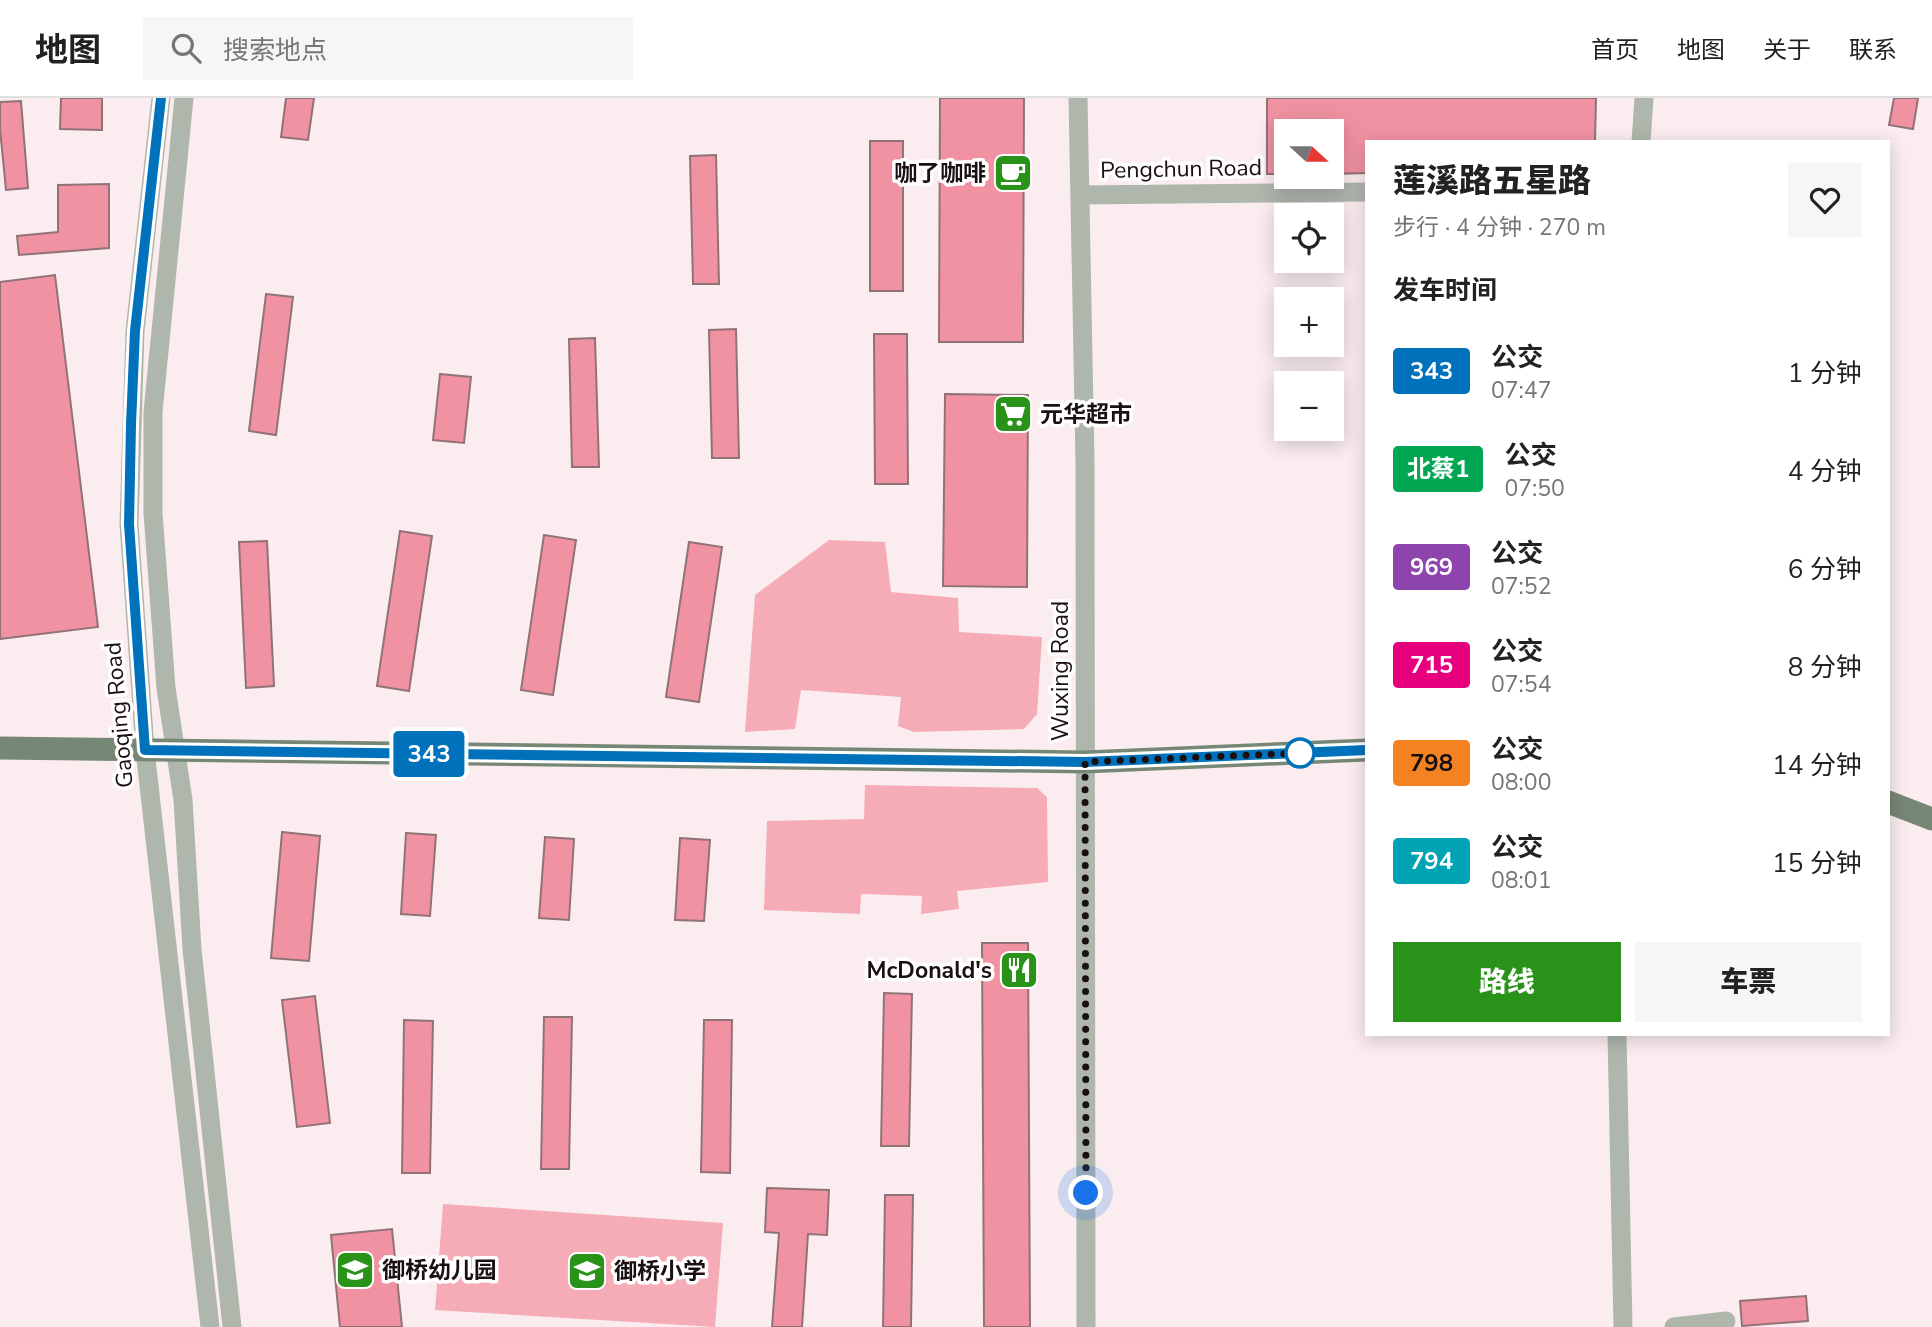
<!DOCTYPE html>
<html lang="zh">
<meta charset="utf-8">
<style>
body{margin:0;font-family:"Nunito Sans","Noto Sans SC",sans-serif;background:#f6f6f6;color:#222;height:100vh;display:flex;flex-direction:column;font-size:26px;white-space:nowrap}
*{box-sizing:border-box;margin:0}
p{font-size:23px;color:#767676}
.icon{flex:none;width:38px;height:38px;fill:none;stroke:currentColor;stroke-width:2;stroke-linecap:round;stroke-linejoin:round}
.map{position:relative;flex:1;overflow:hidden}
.details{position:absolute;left:1365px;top:42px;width:525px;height:896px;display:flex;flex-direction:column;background:#fff;border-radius:0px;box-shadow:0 4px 18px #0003}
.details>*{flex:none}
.badge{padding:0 14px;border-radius:5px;font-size:24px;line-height:46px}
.needle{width:46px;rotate:111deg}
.tools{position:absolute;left:1274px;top:21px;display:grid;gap:14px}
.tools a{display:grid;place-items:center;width:70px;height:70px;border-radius:0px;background:#fff;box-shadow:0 4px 18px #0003;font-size:35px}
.you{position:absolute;width:35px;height:35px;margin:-18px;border:5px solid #fff;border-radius:50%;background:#1a73e8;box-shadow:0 0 0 10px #1a73e833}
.map>.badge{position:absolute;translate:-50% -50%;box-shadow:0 0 0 4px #fff}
h2{padding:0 28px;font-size:26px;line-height:63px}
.round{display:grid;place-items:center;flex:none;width:74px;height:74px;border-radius:0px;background:#f6f6f6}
.headline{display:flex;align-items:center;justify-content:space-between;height:119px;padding:0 28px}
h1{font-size:33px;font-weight:800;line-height:52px}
.cta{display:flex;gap:14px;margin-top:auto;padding:14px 28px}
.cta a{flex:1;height:80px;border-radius:0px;background:#289219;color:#fff;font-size:28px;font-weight:800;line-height:80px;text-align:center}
.cta a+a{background:#f6f6f6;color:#222}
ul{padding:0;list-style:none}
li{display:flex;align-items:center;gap:21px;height:98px;padding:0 28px}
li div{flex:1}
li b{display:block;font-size:26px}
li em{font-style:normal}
li .badge{min-width:77px;font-weight:700;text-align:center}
header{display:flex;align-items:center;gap:42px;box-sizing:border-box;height:98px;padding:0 35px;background:#fff;border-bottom:2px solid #e0e0e0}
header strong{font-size:33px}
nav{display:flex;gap:38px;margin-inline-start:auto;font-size:24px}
.search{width:490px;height:63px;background:#f6f6f6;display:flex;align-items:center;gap:18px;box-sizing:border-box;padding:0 24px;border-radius:0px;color:#767676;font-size:26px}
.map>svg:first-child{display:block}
.green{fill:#f6acb7}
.building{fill:#f192a3;stroke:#907277;stroke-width:2}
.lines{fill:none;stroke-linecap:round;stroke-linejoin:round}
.minor{stroke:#afb7ad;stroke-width:19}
.major{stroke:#778775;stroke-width:23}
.line-casing{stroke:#fff;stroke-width:16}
.line{stroke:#0072bc;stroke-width:10}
.walk{stroke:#1a0f11;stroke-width:7;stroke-dasharray:0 12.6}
.stop-dot{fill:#fff;stroke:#0072bc;stroke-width:3.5}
.labels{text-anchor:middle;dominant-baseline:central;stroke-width:7;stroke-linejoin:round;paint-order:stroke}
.street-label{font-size:23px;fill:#1a0f11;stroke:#fefefe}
.poi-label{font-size:23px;font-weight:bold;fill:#1a0f11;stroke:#fefefe;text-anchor:start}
</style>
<header>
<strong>地图</strong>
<div class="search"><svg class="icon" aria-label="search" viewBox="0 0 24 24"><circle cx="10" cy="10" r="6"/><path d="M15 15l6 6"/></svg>搜索地点</div>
<nav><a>首页</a><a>地图</a><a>关于</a><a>联系</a></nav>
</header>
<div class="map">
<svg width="1932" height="1229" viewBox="0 0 1932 1229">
<rect width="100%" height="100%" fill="#fbedef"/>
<path class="green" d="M829 442 885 444 891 494 958 500 959 534 1042 539 1037 616 1024 631 914 634 898 628 901 599 801 592 795 631 745 634 755 497Z
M865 687 1037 690 1047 699 1048 784 957 793 959 811 921 816 922 798 861 796 860 816 764 812 767 723 864 721Z
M443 1106 723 1125 715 1229 435 1212Z"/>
<path class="building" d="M61 0H102V32L60 31Z
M286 0H314L308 42 281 39Z
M940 0H1024L1023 244H939Z
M1267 0H1596L1595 44H1367V75L1332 76V33H1286V76H1267Z
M1894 0H1918L1913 31 1889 27Z
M21 3 28 90 6 92 0 31V4Z
M870 43H903V193H870Z
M716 57 719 186H693L690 58Z
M109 86V150L19 157 17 138 58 134V87Z
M55 177 98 529 0 541V184Z
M266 196 293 199 276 337 249 333Z
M736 231 739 360H712L709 232Z
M874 236H907L908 386H875Z
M595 240 599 369H572L569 241Z
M440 276 471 279 464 345 433 342Z
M945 296 1028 297 1027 489 943 488Z
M400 433 432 438 409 593 377 588Z
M544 437 576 442 553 597 521 592Z
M267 443 274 588 246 590 239 444Z
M689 444 722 449 699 604 666 599Z
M282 734 320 738 309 863 271 860Z
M406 735 436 737 430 818 401 816Z
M545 739 574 741 569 822 539 820Z
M680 740 710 742 704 823 675 822Z
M982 845H1028L1030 1229H984Z
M884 895 912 896 909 1048H881Z
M315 898 330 1025 297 1029 282 902Z
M544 919H572L569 1071H541Z
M404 922 433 923 430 1075H402Z
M704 922H732L730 1075 701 1074Z
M767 1090 829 1092 827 1137 808 1136 802 1229H772L779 1135 765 1134Z
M885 1097H913L911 1229H883Z
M392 1131 402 1229H340L331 1137Z
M1806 1198 1808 1223 1742 1228 1740 1203Z"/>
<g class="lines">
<path class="minor" d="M161 0 135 233 129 426 145 652 210 1229
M184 0 153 314V415L166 590 183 702 192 851 232 1229
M1078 0 1085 363 1086 1229
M1641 44 1644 0
M1080 97 1367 94
M1617 936 1623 1229
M1674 1229 1726 1223"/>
<path class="major" d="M0 650 1085 664 1367 652
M1888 704 1932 721"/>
</g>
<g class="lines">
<g class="line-casing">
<path id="line" d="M161 0 135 233 131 326 129 426 145 652 1085 664 1367 652"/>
</g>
<use href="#line" class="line"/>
<path class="walk" d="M1086 1095 1085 664 1300 655"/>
</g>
<defs>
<g id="cafe-square" transform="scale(2.0125)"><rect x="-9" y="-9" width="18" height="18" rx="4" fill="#289219" stroke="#fefefe"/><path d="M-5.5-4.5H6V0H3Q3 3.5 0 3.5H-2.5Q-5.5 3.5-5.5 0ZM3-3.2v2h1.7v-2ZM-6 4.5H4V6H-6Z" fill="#fff"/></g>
<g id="supermarket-square" transform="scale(2.0125)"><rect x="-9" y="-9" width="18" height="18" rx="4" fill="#289219" stroke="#fefefe"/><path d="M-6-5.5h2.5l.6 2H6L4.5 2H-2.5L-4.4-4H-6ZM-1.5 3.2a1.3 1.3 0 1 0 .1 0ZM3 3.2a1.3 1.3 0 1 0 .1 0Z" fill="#fff"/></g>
<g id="restaurant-square" transform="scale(2.0125)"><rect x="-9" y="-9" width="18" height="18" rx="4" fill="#289219" stroke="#fefefe"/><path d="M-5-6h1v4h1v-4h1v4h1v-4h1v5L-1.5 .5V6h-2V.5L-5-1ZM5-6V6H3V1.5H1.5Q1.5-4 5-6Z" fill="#fff"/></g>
<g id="school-square" transform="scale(2.0125)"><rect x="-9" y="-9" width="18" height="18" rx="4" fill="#289219" stroke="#fefefe"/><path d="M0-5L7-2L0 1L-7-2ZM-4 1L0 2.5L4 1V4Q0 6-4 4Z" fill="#fff"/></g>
</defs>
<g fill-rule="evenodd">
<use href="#cafe-square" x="1013" y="75"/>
<use href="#supermarket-square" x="1013" y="316"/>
<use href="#restaurant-square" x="1019" y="872"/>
<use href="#school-square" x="355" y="1172"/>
<use href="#school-square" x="587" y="1173"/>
</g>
<circle class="stop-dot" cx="1300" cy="655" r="14"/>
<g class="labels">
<g class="street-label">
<text transform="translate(1181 71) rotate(-1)">Pengchun Road</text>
<text transform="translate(1060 573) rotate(-90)">Wuxing Road</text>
<text transform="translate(119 617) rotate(-95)">Gaoqing Road</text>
</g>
<g class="poi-label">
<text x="986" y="75" text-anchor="end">咖了咖啡</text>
<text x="1040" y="316">元华超市</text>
<text x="992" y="872" text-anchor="end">McDonald's</text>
<text x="382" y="1172">御桥幼儿园</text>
<text x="614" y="1173">御桥小学</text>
</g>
</g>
</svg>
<div class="tools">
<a><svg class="needle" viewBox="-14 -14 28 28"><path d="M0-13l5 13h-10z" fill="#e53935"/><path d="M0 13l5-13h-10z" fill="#767676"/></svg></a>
<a><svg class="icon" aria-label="locate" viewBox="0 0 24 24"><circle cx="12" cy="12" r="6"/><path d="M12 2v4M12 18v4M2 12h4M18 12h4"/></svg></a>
<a>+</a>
<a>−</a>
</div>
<div class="you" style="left:1086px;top:1095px"></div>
<b class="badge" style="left:429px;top:656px;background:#0072bc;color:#fff">343</b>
<section class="details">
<div class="headline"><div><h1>莲溪路五星路</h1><p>步行 · 4 分钟 · 270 m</p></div><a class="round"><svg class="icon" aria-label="heart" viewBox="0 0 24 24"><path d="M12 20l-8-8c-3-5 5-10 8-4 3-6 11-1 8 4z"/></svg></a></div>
<h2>发车时间</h2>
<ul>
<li><span class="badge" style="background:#0072bc;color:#fff">343</span><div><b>公交</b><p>07:47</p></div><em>1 分钟</em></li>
<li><span class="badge" style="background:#00a651;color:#fff">北蔡1</span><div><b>公交</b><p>07:50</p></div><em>4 分钟</em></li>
<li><span class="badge" style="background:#8e44ad;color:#fff">969</span><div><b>公交</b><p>07:52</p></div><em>6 分钟</em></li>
<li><span class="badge" style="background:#e6007e;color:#fff">715</span><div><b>公交</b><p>07:54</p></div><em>8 分钟</em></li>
<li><span class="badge" style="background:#f58220;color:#111">798</span><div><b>公交</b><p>08:00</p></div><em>14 分钟</em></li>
<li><span class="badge" style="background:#00a3b4;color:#fff">794</span><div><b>公交</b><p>08:01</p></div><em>15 分钟</em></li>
</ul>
<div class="cta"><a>路线</a><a>车票</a></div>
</section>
</div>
